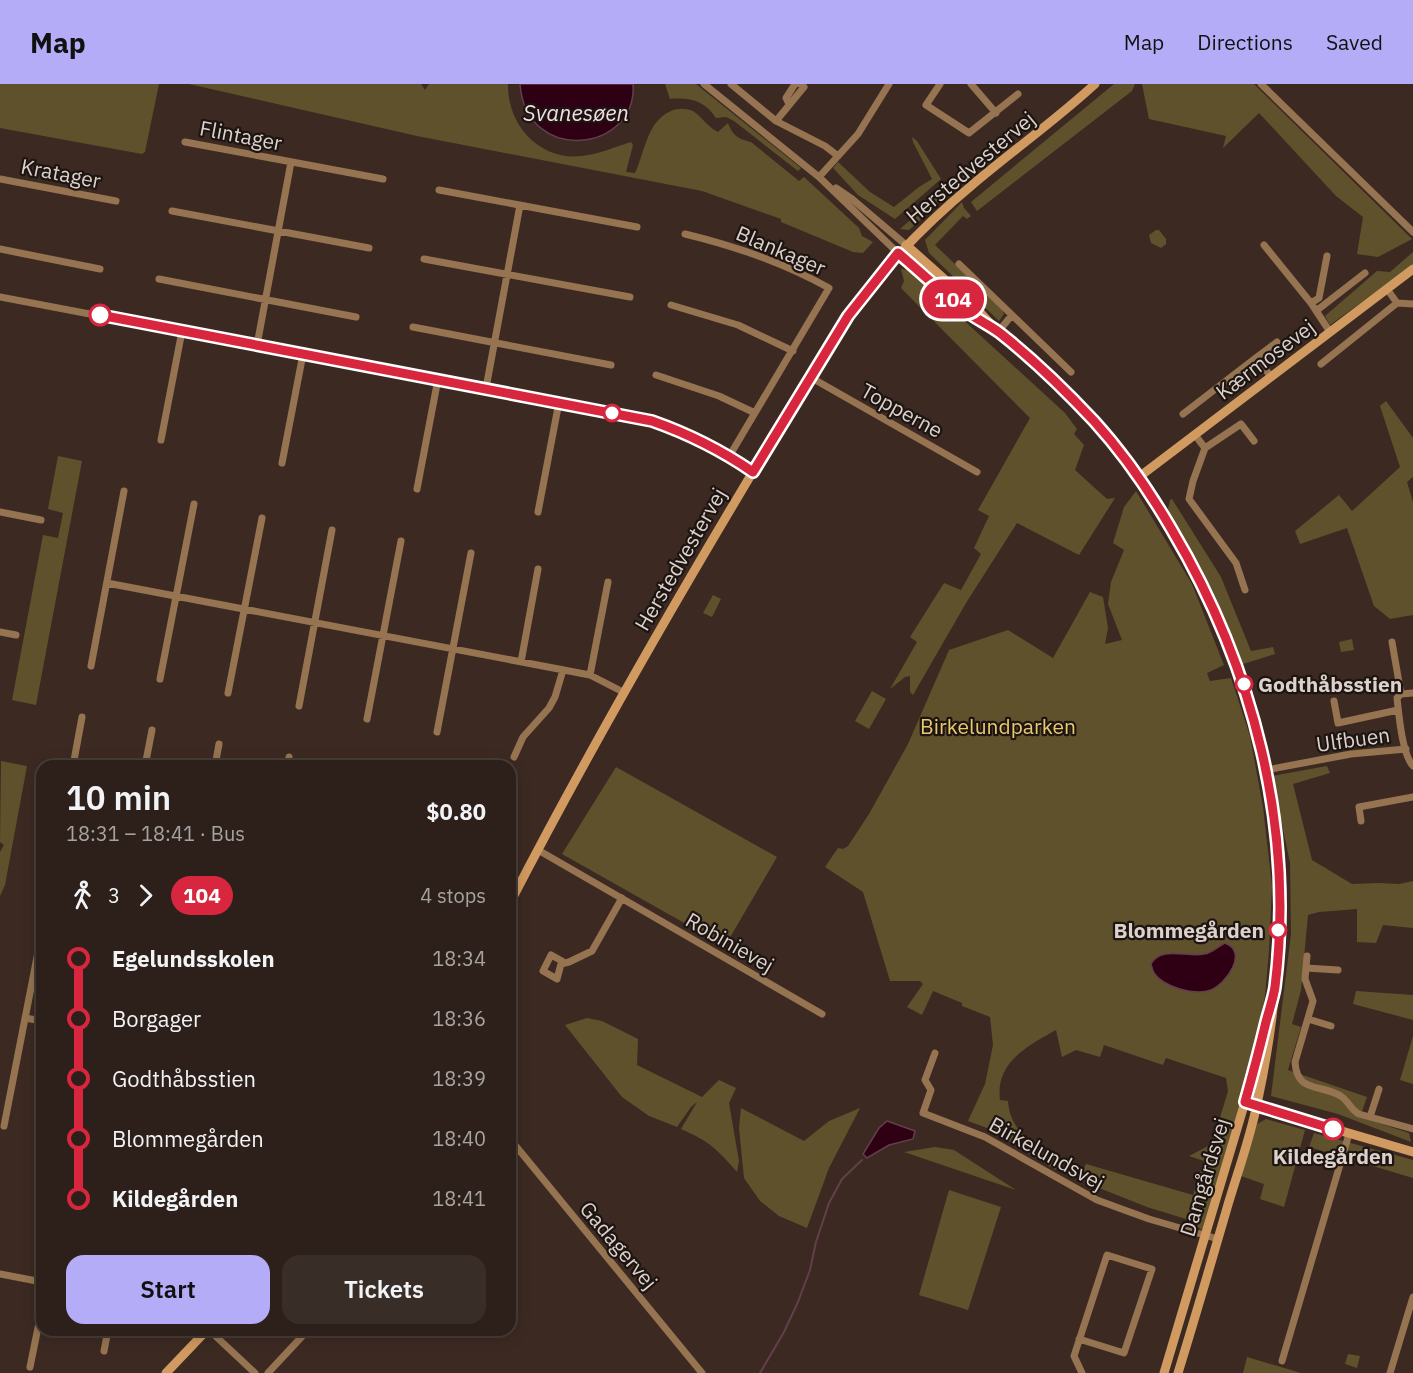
<!DOCTYPE html>
<meta charset="utf-8">
<style>
body{margin:0;font-family:"IBM Plex Sans",sans-serif;background:#392d27;color:#f1f3f6;height:100vh;display:flex;flex-direction:column;font-size:22px;white-space:nowrap}
*{box-sizing:border-box;margin:0}
p{font-size:20px;color:#a7a3a2}
.icon{flex:none;width:33px;height:33px;fill:none;stroke:currentColor;stroke-width:2;stroke-linecap:round;stroke-linejoin:round}
.map{position:relative;flex:1;overflow:hidden}
.side{position:absolute;left:36px;top:676px;width:480px;height:576px;display:flex;flex-direction:column;background:#2d201a;border-radius:18px;box-shadow:0 3px 15px #0003,0 0 0 2px #483e39}
.side>*{flex:none}
.badge{padding:0 12px;border-radius:20px;font-size:21px;line-height:39px}
.map>.badge{position:absolute;translate:-50% -50%;box-shadow:0 0 0 3px #fff}
.legs{display:flex;align-items:center;gap:9px;height:66px;padding:0 30px;font-size:20px}
.legs p{margin-inline-start:auto}
.overview{display:flex;align-items:center;justify-content:space-between;height:102px;padding:0 30px}
h1{font-size:33px;font-weight:600;line-height:45px}
.cta{display:flex;gap:12px;margin-top:auto;padding:12px 30px}
.cta a{flex:1;height:69px;border-radius:18px;background:#b5acf8;color:#111;font-size:24px;font-weight:600;line-height:69px;text-align:center}
.cta a+a{background:#392d27;color:#f1f3f6}
ul{padding:0 30px;list-style:none}
li{display:flex;align-items:center;gap:21px;height:60px;font-size:22px}
li i{display:grid;place-items:center;width:9px;height:100%;margin:0 8px;background:currentColor}
li i::after{content:'';width:15px;height:15px;margin:-8px;border:4px solid;border-radius:50%;background:#2d201a}
li p{margin-inline-start:auto}
li:first-child i{background:linear-gradient(#0000 50%,currentColor 0)}
li:last-child i{background:linear-gradient(currentColor 50%,#0000 0)}
header{display:flex;align-items:center;gap:36px;box-sizing:border-box;height:84px;padding:0 30px;background:#b5acf8;color:#111}
header strong{font-size:28px}
nav{display:flex;gap:33px;margin-inline-start:auto;font-size:21px}
.map>svg:first-child{display:block}
.green{fill:#5e512c}
.water{fill:#2f0014;stroke:#633f4b;stroke-width:1.5}
.lines{fill:none;stroke-linecap:round;stroke-linejoin:round}
.stream{stroke:#633f4b;stroke-width:2}
.street{stroke:#967451;stroke-width:7}
.secondary{stroke:#d09a60;stroke-width:9}
.line-1-casing{stroke:#fff;stroke-width:14}
.line-1{stroke:#d7263d;stroke-width:9}
.stop-1-dot{fill:#fff;stroke:#d7263d;stroke-width:3}
.labels{text-anchor:middle;dominant-baseline:central;stroke-width:4.5;stroke-linejoin:round;paint-order:stroke}
.street-label{font-size:21px;fill:#ddd1cc;stroke:#1d1511}
.stop-label{font-size:21px;font-weight:bold;fill:#ddd1cc;stroke:#1d1511;text-anchor:start}
.park-label{font-size:21px;fill:#e9c86e;stroke:#1d1511}
.water-label{font-size:22px;font-style:italic;fill:#f2dee4;stroke:#1d1511}
</style>
<header>
<strong>Map</strong>
<nav><a>Map</a><a>Directions</a><a>Saved</a></nav>
</header>
<div class="map">
<svg width="1413" height="1289" viewBox="0 0 1413 1289">
<rect width="100%" height="100%" fill="#3c2a22"/>
<path class="green" d="M0 0H159L145 68 142 70 0 44Z
M189 0H421L425 6 429 0H508C507 40 539 77 582 72 599 70 615 63 631 58L633 61 626 88 635 89C645 68 647 37 671 27 677 24 686 24 693 27 702 33 708 43 718 48L728 39C733 52 738 55 751 58L799 97 804 93 859 144 862 152 873 158 863 169 853 168 781 138V135L702 107 417 52Z
M665 0H696L801 84 798 87 734 37 726 33 716 34C705 17 690 13 670 15Z
M1114 0H1135L1132 7 977 127 971 118Z
M1142 0H1254L1412 155 1378 173 1357 170 1363 133 1336 112 1259 29 1223 64 1226 52 1149 35Z
M912 53 917 57 941 95 895 135 858 111 833 84 838 78 870 108 894 123 919 103 932 95 913 58Z
M1001 62 1003 64 957 102 954 99Z
M947 104 951 108 909 146 900 145Z
M962 118 964 124 971 132 967 135 963 132 935 161 1002 225 1004 230 999 237 929 169 925 156Z
M1156 146H1159L1166 155V160L1161 164 1151 159 1149 151Z
M1413 168V181L1330 241 1325 232 1377 187 1390 188Z
M901 185 909 186 1065 329 1077 345 1074 350 1084 361 1075 386 1107 415 1115 414 1079 471 1017 439 966 519 913 611 910 608V592L905 593 890 605 917 558 910 553 944 499 961 506 981 470 974 464 989 432 978 426 1030 334 901 204 904 197Z
M1386 317 1413 354V393L1407 398 1413 418V531L1390 535 1374 522 1347 444 1300 460 1295 447 1339 411 1352 427 1400 383 1380 322Z
M58 372 82 377 36 621 12 616 43 451 58 454 63 429 48 425Z
M1136 407 1192 500 1224 581 1207 589 1210 597 1231 594 1250 652 1263 723 1272 802 1269 866 1265 912 1253 977 1202 1146 1186 1135 1147 1123 1079 1096 1086 1080 1193 1111 1204 1077 1189 1072 1212 1060 1228 1007 1226 994 1166 974 1163 981 1104 961 1100 973 1076 966 1062 973 1056 946C1027 962 995 979 1000 1016L1008 1017C1010 1046 1032 1062 1057 1072L1056 1086 987 1044 968 1037 985 1000 993 961 990 933 962 922V919L933 907 922 931 907 923 923 900 920 897H890L863 808 825 783 838 764 843 765 848 762 869 730 908 660 949 566 1008 546 1053 574 1090 508 1103 513 1108 544 1105 560 1122 556 1108 520 1111 498 1124 466 1113 459 1124 423Z
M1172 415 1221 493 1251 567 1273 563 1275 570 1243 580 1217 520 1168 425 1170 416Z
M713 511 721 515 712 533 703 529Z
M1352 555 1354 566 1341 568 1339 558Z
M872 607 886 615 869 645 855 637Z
M1 677 27 682 5 801 0 812V768L4 761 0 758Z
M1327 682 1330 689 1293 700 1312 776 1352 800 1379 799 1399 800 1413 797V844L1383 841 1376 859 1357 858V825L1319 828 1308 831 1301 906 1292 940 1301 943 1288 986 1367 1013 1360 1033 1409 1049 1411 1058 1338 1030 1271 1012 1291 850 1290 779 1272 692Z
M616 683 777 773 725 862 562 770Z
M1356 907 1413 911V936L1353 920Z
M587 934 602 937 638 955 637 981 702 1013 719 996 736 1004 729 1019 739 1077 737 1088C718 1066 709 1057 681 1045L697 1018 691 1023 677 1043 649 1032 622 1013 565 941Z
M1413 952V1000L1400 996Z
M741 1024 804 1057 829 1037 860 1024 829 1084 807 1144 779 1132 760 1117 744 1094 739 1044Z
M1266 1035 1305 1046 1284 1123 1260 1115 1264 1100 1241 1092 1257 1040Z
M1314 1049 1413 1076V1094L1309 1063Z
M935 1063 954 1066 1016 1106 904 1068Z
M949 1106 1001 1123 968 1226 919 1211Z
M1348 1270 1360 1272 1357 1284 1345 1280Z
M1247 1273 1301 1289H1243Z"/>
<path class="water" d="M520 0H633C638 68 526 82 520 0Z
M1225 859C1249 868 1226 900 1211 906 1195 912 1163 903 1154 889 1152 886 1152 883 1151 880 1161 861 1188 874 1204 870 1213 869 1218 862 1225 859Z
M887 1037 915 1047 913 1055 889 1061 867 1074 863 1070 879 1044Z"/>
<g class="lines">
<path class="stream" d="M760 1289 784 1248 798 1218 810 1186 816 1158 829 1119 842 1095 862 1076"/>
<path class="street" d="M704 0 819 93 898 169
M731 0 776 37 825 62 838 72
M940 0 926 21 969 49 1018 10
M971 0 996 29
M1261 0 1413 148
M789 20 786 14 795 0
M776 37 804 3 800 0
M185 58 383 95
M819 93 858 50 889 0
M0 95 116 117
M836 104 852 115 906 161
M439 106 637 143
M172 127 369 164
M685 150C735 162 784 179 829 204L730 371
M1264 161 1311 219
M0 165 100 185
M1327 172 1319 214 1311 219 1330 248
M424 175 630 213
M959 180 1012 231
M159 195 356 233
M1387 205 1397 219 1413 220
M0 213 652 337C689 350 721 366 753 388
M671 221 738 241 793 267
M1316 227 1365 189
M413 243 611 281
M998 248 1012 231 1071 288
M257 261 291 78
M1257 273 1277 258
M1321 280 1397 219
M656 291 719 312 755 329
M810 293 977 388
M486 304 520 121
M1183 330 1257 273 1271 293
M1195 351 1205 364 1193 397 1189 415 1236 479 1245 506
M161 356 182 247
M1205 364 1241 340 1254 357
M282 379 303 270
M417 405 438 295
M0 428 41 436
M538 428 559 318
M107 499 590 591 623 608
M0 548 16 551
M1392 558 1401 610 1413 609
M521 578 538 485
M91 582 124 407
M590 591 608 498
M160 595 194 420
M228 609 262 434
M1401 610 1397 614C1399 631 1402 670 1413 682
M1334 617 1338 639 1398 626
M299 622 332 446
M367 635 401 457
M437 648 471 469
M514 673 523 653 549 624 555 613 563 586
M73 682 82 633
M145 682 152 646
M215 682 219 660
M287 682 289 673
M1266 686 1351 670 1406 665
M1361 737 1359 723 1413 713
M538 766 822 930
M1307 872 1305 895 1313 917 1295 978C1297 1011 1323 999 1342 1013 1349 1018 1351 1026 1359 1030L1413 1045
M561 880 557 895 543 887 551 871 562 877 561 880 569 878 592 867 622 814
M1306 884 1338 886
M25 934 42 937
M1308 935 1331 942
M935 969 925 996 931 1006 923 1029 985 1053 1097 1116 1149 1135 1218 1155
M1370 1033 1379 1005
M4 1042 38 868
M510 1055 702 1289
M0 1190 42 1198
M209 1246 255 1289
M1079 1255 1124 1269 1152 1185 1107 1171 1074 1272 1082 1289
M104 1267 108 1246
M1282 1277 1349 1050
M30 1283 42 1224
M268 1289 308 1246
M1390 1289 1413 1213"/>
<path class="secondary" d="M906 161C929 181 951 201 973 221 982 230 990 240 999 248 1037 283 1076 315 1109 355 1197 462 1258 598 1274 735 1285 829 1277 928 1257 1020 1250 1055 1237 1090 1227 1124 1211 1179 1195 1234 1178 1289
M898 169 969 229 988 241
M1139 393 1413 185
M510 819C614 618 729 424 848 232 884 183 925 140 971 102 1012 67 1056 36 1095 0
M1253 1021 1413 1068
M166 1289 207 1246
M1164 1289 1245 1018 1264 946"/>
</g>
<g class="lines">
<g class="line-1-casing">
<path id="line-1" d="M100 231 652 337C689 350 721 366 753 388L848 232 898 169C922 189 945 212 970 230 980 237 991 242 1000 249 1033 275 1065 306 1094 337 1124 370 1150 408 1172 446 1253 583 1295 743 1275 903 1273 916 1268 929 1265 942 1259 967 1252 993 1245 1018L1333 1045"/>
</g>
<use href="#line-1" class="line-1"/>
</g>
<g class="stop-1-dot">
<circle cx="100" cy="231" r="10"/>
<circle cx="612" cy="329" r="8"/>
<circle cx="1244" cy="600" r="8"/>
<circle cx="1278" cy="846" r="8"/>
<circle cx="1333" cy="1045" r="10"/>
</g>
<g class="labels">
<g class="street-label">
<text transform="translate(241 51) rotate(11)">Flintager</text>
<text transform="translate(970 83) rotate(-40)">Herstedvestervej</text>
<text transform="translate(61 89) rotate(11)">Kratager</text>
<text transform="translate(781 166) rotate(23)">Blankager</text>
<text transform="translate(1265 275) rotate(-37)">Kærmosevej</text>
<text transform="translate(902 326) rotate(29)">Topperne</text>
<text transform="translate(680 475) rotate(-60)">Herstedvestervej</text>
<text transform="translate(1353 655) rotate(-8)">Ulfbuen</text>
<text transform="translate(730 858) rotate(30)">Robinievej</text>
<text transform="translate(1047 1069) rotate(29)">Birkelundsvej</text>
<text transform="translate(1204 1093) rotate(-73)">Damgårdsvej</text>
<text transform="translate(619 1161) rotate(50)">Gadagervej</text>
</g>
<g class="stop-label">
<text x="1258" y="600">Godthåbsstien</text>
<text x="1264" y="846" text-anchor="end">Blommegården</text>
<text x="1333" y="1072" text-anchor="middle">Kildegården</text>
</g>
<g class="park-label">
<text x="998" y="642">Birkelundparken</text>
</g>
<g class="water-label">
<text x="576" y="28">Svanesøen</text>
</g>
</g>
</svg>
<b class="badge" style="left:953px;top:215px;background:#d7263d;color:#fff">104</b>
<section class="side">
<div class="overview"><div><h1>10 min</h1><p>18:31 – 18:41 · Bus</p></div><b>$0.80</b></div>
<div class="legs"><svg class="icon" aria-label="walk" viewBox="0 0 24 24"><circle cx="13" cy="4" r="2"/><path d="M13 8l-2 6 4 7M11 14l-3 7M7 12l3-4h3l4 4"/></svg>3<svg class="icon" aria-label="forward" viewBox="0 0 24 24"><path d="M9 5l7 7-7 7"/></svg><b class="badge" style="background:#d7263d;color:#fff">104</b><p>4 stops</p></div>
<ul>
<li><i style="color:#d7263d"></i><b>Egelundsskolen</b><p>18:34</p></li>
<li><i style="color:#d7263d"></i><span>Borgager</span><p>18:36</p></li>
<li><i style="color:#d7263d"></i><span>Godthåbsstien</span><p>18:39</p></li>
<li><i style="color:#d7263d"></i><span>Blommegården</span><p>18:40</p></li>
<li><i style="color:#d7263d"></i><b>Kildegården</b><p>18:41</p></li>
</ul>
<div class="cta"><a>Start</a><a>Tickets</a></div>
</section>
</div>
